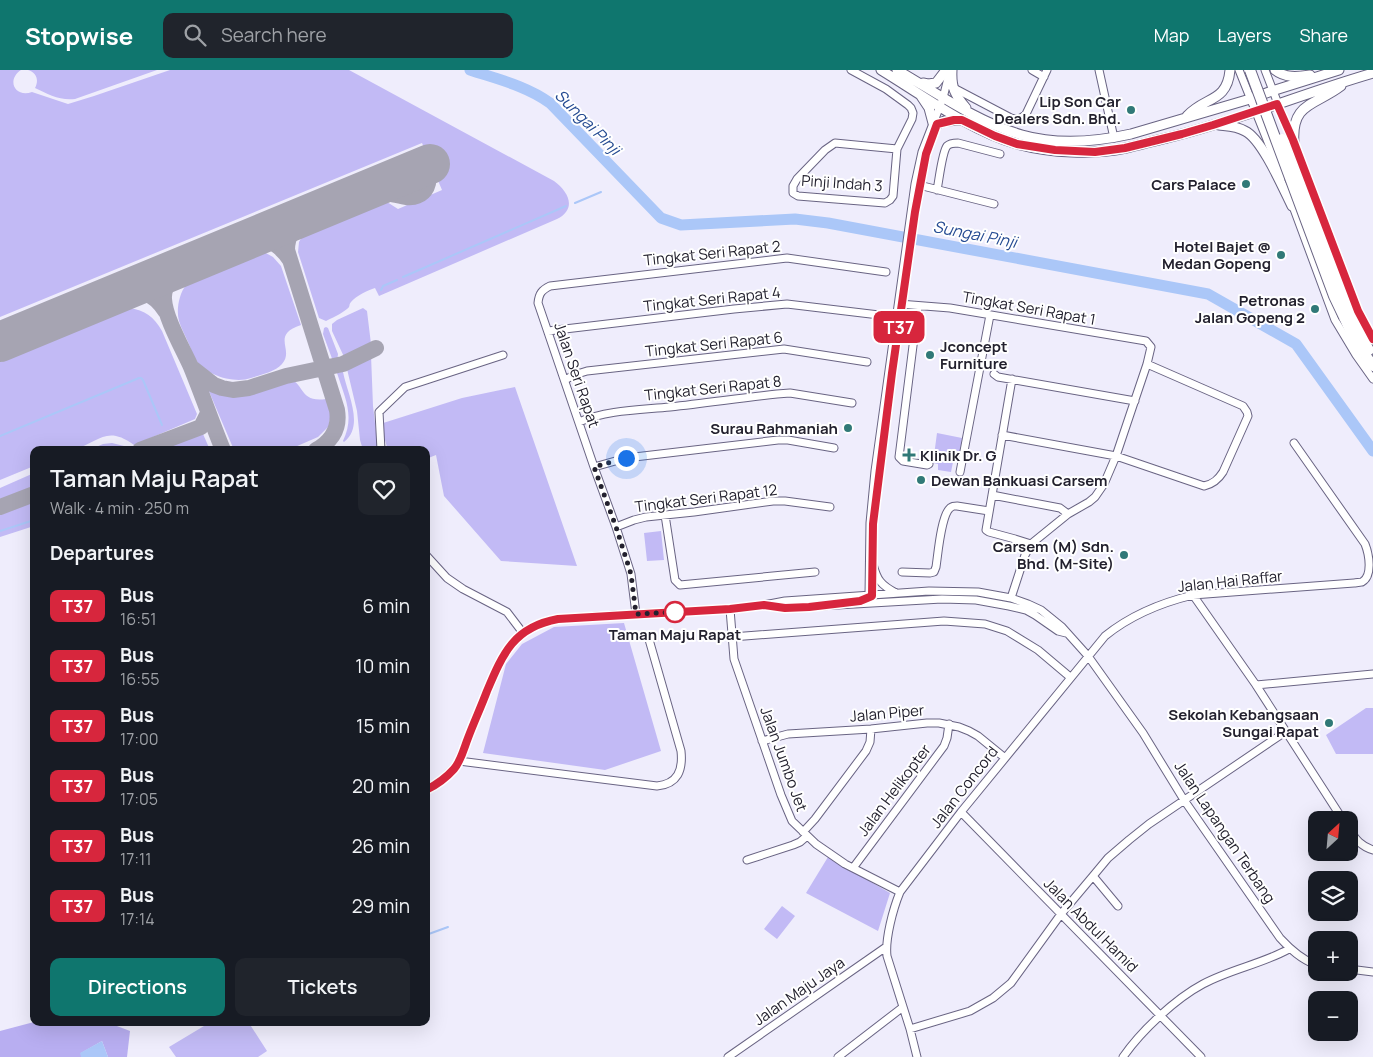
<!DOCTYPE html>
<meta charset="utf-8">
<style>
body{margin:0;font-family:Manrope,sans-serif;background:#20242c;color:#f1f3f6;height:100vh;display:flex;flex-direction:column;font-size:19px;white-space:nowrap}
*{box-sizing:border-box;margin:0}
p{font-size:16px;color:#9ea1a6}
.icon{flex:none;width:28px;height:28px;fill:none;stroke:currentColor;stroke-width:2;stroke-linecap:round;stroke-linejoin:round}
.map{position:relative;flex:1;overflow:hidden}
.sheet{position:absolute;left:30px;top:376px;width:400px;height:580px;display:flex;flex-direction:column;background:#171b24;border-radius:10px;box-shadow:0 5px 20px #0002}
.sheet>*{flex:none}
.badge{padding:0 10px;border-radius:8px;font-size:18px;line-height:32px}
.needle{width:32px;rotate:26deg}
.tools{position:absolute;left:1308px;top:741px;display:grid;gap:10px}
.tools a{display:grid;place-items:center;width:50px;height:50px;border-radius:10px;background:#171b24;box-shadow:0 5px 20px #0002;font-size:25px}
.you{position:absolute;width:25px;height:25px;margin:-12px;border:4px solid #fff;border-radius:50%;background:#1a73e8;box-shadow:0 0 0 8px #1a73e833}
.map>.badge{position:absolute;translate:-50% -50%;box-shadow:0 0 0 2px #fff}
h2{padding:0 20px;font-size:19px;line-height:45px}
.round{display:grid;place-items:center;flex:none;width:52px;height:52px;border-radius:10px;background:#20242c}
.head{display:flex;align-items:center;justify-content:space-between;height:85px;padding:0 20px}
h1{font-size:24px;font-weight:600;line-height:38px}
.button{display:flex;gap:10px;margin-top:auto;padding:10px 20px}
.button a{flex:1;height:58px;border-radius:10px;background:#0f766e;color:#fff;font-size:20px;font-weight:600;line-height:58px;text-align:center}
.button a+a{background:#20242c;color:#f1f3f6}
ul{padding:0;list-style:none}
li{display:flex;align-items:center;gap:15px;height:60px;padding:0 20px}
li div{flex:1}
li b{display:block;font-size:19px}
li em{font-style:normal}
li .badge{min-width:55px;font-weight:700;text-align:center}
header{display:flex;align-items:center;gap:30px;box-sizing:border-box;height:70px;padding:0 25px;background:#0f766e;color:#fff}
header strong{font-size:24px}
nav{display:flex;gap:28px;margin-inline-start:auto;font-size:18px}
.search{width:350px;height:45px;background:#20242c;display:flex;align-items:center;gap:12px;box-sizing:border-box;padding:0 18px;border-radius:10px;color:#9ea1a6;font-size:19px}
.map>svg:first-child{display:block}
.green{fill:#c2baf5}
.forest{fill:#b8aef1}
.water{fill:#abc7f8}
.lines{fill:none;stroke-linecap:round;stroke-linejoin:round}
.stream{stroke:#abc7f8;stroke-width:2}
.river{stroke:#abc7f8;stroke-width:11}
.taxiway{stroke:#a6a4b2;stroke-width:16}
.runway{stroke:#a6a4b2;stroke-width:40}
.minor-casing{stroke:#696483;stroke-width:9}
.major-casing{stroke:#696483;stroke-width:11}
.highway-casing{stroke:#696483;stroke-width:12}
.minor{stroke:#fff;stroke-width:7}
.major{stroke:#fff;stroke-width:9}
.highway{stroke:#fff;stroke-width:10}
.highway-bridge-casing{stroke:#696483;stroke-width:12;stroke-linecap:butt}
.highway-bridge{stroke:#fff;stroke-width:10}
.line-casing{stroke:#fff;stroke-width:11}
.line{stroke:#d7263d;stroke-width:8}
.walk{stroke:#23212e;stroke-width:5;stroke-dasharray:0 9}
.poi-dot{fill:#307977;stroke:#fff;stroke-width:2}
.stop-dot{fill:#fff;stroke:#d7263d;stroke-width:2.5}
.labels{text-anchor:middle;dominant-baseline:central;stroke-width:4;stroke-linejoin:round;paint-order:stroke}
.poi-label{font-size:15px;font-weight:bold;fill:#23212e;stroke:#fff;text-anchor:end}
.street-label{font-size:15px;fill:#23212e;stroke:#fff}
.stop-label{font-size:15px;font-weight:bold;fill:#23212e;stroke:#fff}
.water-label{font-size:16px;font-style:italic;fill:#254b92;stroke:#fff}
</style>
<header>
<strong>Stopwise</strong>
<div class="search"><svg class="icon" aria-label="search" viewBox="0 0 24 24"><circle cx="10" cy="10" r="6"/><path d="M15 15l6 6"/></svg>Search here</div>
<nav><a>Map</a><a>Layers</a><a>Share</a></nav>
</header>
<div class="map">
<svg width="1373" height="987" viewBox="0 0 1373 987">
<rect width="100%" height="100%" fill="#efedfc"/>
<path class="green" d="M0 0H21C6 10 15 28 32 22L68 34 94 26 170 0H349L554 111C569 122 577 139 557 149L379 226 375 218C368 220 356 226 351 232 348 236 351 236 347 239 341 244 332 248 326 251L319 248 298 182 299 172 303 165 387 132 398 139 442 120 422 73 0 247Z
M28 0H157L75 29C60 31 48 24 35 18 39 10 37 3 28 0Z
M264 182 273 187 281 196 301 255C270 265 295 280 282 294 275 302 260 305 251 308 234 314 205 305 196 290 192 284 191 278 188 272 185 265 181 258 179 251 176 240 179 224 186 215Z
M129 238C145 240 154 247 162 261L197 344 195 349 134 375C106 355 100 372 73 380 62 382 45 380 34 380V396L0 410V292Z
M363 238 367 241 371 274 361 281 345 289 332 261V254L337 250Z
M326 257 328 258 338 284 337 292 334 294 323 264 324 258Z
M371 285 373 336 378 380H363L360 370 357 341 347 299 349 296Z
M341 302H343C347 323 365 356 344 372L343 371C355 346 345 328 337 303Z
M288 308C305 313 299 333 326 329L331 341 329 356 318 367 288 380H234L208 319 217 323 242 326Z
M515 317 577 496 501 491 444 426 436 385 426 389V380H388L380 354 462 328Z
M196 362 203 364 210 380H151Z
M937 363 962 368 959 388 954 387 951 402 938 400V394L933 393Z
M112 373 124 376 128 379 126 380H89L103 374Z
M34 403V418L0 432V418Z
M34 427V456L0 467V441Z
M661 461 664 490 647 491 644 463Z
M624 553 661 681 605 700 483 683 506 594 522 574 554 557Z
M1366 638H1373V684H1336L1326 665Z
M828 787 890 823 878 861 806 823Z
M782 836 795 846 777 869 764 859Z
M249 953 267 981 258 987H176L169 977 209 953Z"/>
<path class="forest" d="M34 952 109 953 130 961 127 987H108L102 971 81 983V987H0V961Z"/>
<path class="water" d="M102 971 108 987H81L80 983Z"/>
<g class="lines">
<path class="stream" d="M575 133 601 122
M403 207 566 136
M381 220 383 216 397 210
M0 366 139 308H141L143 310 162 355
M172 379V380
M0 461 34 450
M426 865 448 857"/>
<path class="river" d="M470 0C497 9 527 16 550 33L661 148 681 155 795 149 828 153 1208 224 1296 274 1373 381"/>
<path class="taxiway" d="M408 92C430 91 436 118 417 126 408 130 396 124 386 123 375 122 365 124 354 125L384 108 402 94Z
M308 145C296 154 287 164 287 180L337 340C340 358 332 371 316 380
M240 173C245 172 251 170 256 169 271 168 283 179 290 190
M183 197C173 206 163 215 164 229 165 248 183 279 191 297 202 324 212 353 223 380
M112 226C137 222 150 217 166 242
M191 297 214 315 222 318 233 320 249 318 286 306 343 294 376 278
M140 380 201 357 208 343
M0 437 34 424"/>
<path class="runway" d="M0 272 430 94"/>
<g class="minor-casing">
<path id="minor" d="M851 0 886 19 908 35 911 38 913 43 912 49 897 79 893 126 890 130 885 133 798 126 793 123V116L797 109 825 80 835 73 897 79
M1032 0 1044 7
M1099 0 1114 68
M1239 0 1282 107
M1265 0 1358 241 1373 269
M952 17 1011 48C1018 50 1021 49 1026 44L1047 0
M915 114 994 134
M937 120C939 111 942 82 947 76 950 73 954 73 958 73L1000 84
M918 125 925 91
M1291 131 1335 250 1356 285 1373 309
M899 234 950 238 1146 271 1151 277 1147 294 1116 386 1104 414 1095 427 1089 432 1068 444 1031 474 1025 485 1011 528
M918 236 899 387 903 391 927 395 929 394
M548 261 734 239 787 234 879 245
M994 304 998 307 1135 331
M1012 309 986 460 989 462 1015 469 1031 474
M565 310 574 305 587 301 784 279 867 292
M579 352C607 340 639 340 670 337 706 333 741 328 777 324L790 323 852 333
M1002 365 1116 386 1204 416C1213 414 1218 410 1223 402L1248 346 1247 342 1243 336 1147 294
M381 380 379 342 405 317 503 285
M594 397 626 388 778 370H788L834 378
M960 402 990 245
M992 425 1060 438 1068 444
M665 445 675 510 680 515 815 502
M616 457 634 450 646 447 694 442 773 431H785L830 437
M426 485 447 508 463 519 507 542 523 563
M873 494C877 510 881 515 896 523
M902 502 930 503 934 502 936 497C938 484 941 446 950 438 953 436 953 436 957 436L989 441
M869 525 870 453 875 401 915 114 922 82 943 28 950 0
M1193 525 1256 615 1343 750
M770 536 785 538 942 529 976 530 1009 536 1026 540 1035 545 1058 561 1066 563
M730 539 734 589 781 725 792 751 816 774 845 794 900 822
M636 544 631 504 616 457 594 397 538 233C539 223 542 220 550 216L787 188 886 202
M732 567 944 551 985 554 1007 561 1038 580 1070 607
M1256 615 1373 604
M762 671 788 664 871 659 927 653H939L959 657 969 661 978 666 1005 688
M459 691 657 716C678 714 683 700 681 681L648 566
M426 720 442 710 457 695 499 593 512 573 530 558 548 551 558 549C596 546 633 544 670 542 708 540 747 539 785 531L929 521 978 522 1011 528 1028 534 1041 540 1062 557 1088 586 1143 663 1184 730 1280 868C1291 880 1301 889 1316 895
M961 742 1201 987
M1349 759C1356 770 1361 776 1373 780
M803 762 815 749 866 681 870 672 871 659
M747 790 793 775 800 772 807 766
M853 798 944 676 947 668 949 654
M1093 806 1118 836
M1349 899 1373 902
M910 959 970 941 993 928 1011 913 1061 844 1093 806 1108 788 1129 770 1149 754 1285 662
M728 987 886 877
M838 987 903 937
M917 987 910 959 887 886C885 869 893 839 900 822L961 742 1105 566C1131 545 1160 533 1193 525L1354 513C1355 513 1361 512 1362 512 1373 506 1369 484 1365 474L1294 373
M1123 987C1141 961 1175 929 1203 914 1231 899 1262 894 1289 879"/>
</g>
<g class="major-casing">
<path id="major" d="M881 0C922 25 971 61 1017 74 1051 83 1092 85 1126 78 1140 75 1153 71 1167 68 1237 51 1304 23 1373 3
M897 0C937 23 977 52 1022 65 1057 75 1095 72 1131 64L1250 29 1272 21 1339 0
M952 0C951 18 955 25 966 38
M1275 0C1285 8 1297 7 1310 5
M923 13 928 14 936 13 946 0
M921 26 929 38 933 53
M1187 46C1205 26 1227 33 1230 0
M937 54 945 51 962 50
M1219 55C1228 56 1237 56 1245 61 1262 69 1283 118 1292 136
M1294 73C1291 32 1315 36 1341 16"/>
</g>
<g class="highway-casing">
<path id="highway" d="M1350 246 1369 280
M1344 247 1353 267 1373 296"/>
</g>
<use href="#minor" class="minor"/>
<use href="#major" class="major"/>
<use href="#highway" class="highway"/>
<g class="highway-bridge-casing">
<path id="highway-bridge" d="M1250 0 1334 226 1344 247
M1282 69 1350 246"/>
</g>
<use href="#highway-bridge" class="highway-bridge"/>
</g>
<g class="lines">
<g class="line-casing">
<path id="line" d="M426 720C436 715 446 708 454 699 461 691 464 678 468 668 474 652 481 637 487 621 503 583 514 557 558 549L730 539 764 535 785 538 809 537 860 531 872 526 873 454 892 303 915 142 926 84 937 54 954 50H962L995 66 1017 74 1055 80 1095 82 1125 78 1182 64 1213 55 1277 34 1293 70 1358 241 1373 269"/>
</g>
<use href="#line" class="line"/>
<path class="walk" d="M626 388 594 397 616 457 631 504 636 544 675 542"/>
</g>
<g class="poi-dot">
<circle cx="1131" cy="40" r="5"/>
<circle cx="1246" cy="114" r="5"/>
<circle cx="1281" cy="185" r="5"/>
<circle cx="1315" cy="239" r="5"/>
<circle cx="930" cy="285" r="5"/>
<circle cx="848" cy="358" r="5"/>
<path d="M906.5 377.5h5v5h5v5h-5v5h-5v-5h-5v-5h5z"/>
<circle cx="921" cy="410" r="5"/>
<circle cx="1124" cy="485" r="5"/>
<circle cx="1329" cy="653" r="5"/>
</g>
<circle class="stop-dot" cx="675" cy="542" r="10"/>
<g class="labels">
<g class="poi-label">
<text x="1121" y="31">Lip Son Car<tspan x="1121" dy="17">Dealers Sdn. Bhd.</tspan></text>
<text x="1236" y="114">Cars Palace</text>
<text x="1271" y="176">Hotel Bajet @<tspan x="1271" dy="17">Medan Gopeng</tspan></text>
<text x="1305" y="230">Petronas<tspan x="1305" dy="17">Jalan Gopeng 2</tspan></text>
<text x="940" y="276" text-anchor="start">Jconcept<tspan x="940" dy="17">Furniture</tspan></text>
<text x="838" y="358">Surau Rahmaniah</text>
<text x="920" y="385" text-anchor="start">Klinik Dr. G</text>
<text x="931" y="410" text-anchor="start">Dewan Bankuasi Carsem</text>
<text x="1114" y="476">Carsem (M) Sdn.<tspan x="1114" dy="17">Bhd. (M-Site)</tspan></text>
<text x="1319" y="644">Sekolah Kebangsaan<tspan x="1319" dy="17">Sungai Rapat</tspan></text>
</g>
<g class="street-label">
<text transform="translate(842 113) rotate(4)">Pinji Indah 3</text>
<text transform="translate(712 183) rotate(-6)">Tingkat Seri Rapat 2</text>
<text transform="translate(712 229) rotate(-6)">Tingkat Seri Rapat 4</text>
<text transform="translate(1029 238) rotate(10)">Tingkat Seri Rapat 1</text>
<text transform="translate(714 274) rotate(-6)">Tingkat Seri Rapat 6</text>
<text transform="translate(577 305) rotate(71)">Jalan Seri Rapat</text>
<text transform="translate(713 318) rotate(-6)">Tingkat Seri Rapat 8</text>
<text transform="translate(706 428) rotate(-7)">Tingkat Seri Rapat 12</text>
<text transform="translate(1230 511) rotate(-6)">Jalan Hai Raffar</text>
<text transform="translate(887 643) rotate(-5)">Jalan Piper</text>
<text transform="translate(784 689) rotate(70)">Jalan Jumbo Jet</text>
<text transform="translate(964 717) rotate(-52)">Jalan Concord</text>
<text transform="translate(894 720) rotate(-53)">Jalan Helikopter</text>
<text transform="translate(1225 762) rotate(56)">Jalan Lapangan Terbang</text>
<text transform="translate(1091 855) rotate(45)">Jalan Abdul Hamid</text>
<text transform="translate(799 921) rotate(-35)">Jalan Maju Jaya</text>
</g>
<g class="stop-label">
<text x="675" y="564">Taman Maju Rapat</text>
</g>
<g class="water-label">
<text transform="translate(588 52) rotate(45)">Sungai Pinji</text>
<text transform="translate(975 164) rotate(11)">Sungai Pinji</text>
</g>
</g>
</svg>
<div class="tools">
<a><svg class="needle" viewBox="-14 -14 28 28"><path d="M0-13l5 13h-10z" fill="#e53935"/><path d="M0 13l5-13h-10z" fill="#9ea1a6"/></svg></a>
<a><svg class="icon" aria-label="layers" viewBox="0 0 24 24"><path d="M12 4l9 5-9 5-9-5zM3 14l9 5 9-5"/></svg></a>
<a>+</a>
<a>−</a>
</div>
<div class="you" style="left:626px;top:388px"></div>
<b class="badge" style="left:899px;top:257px;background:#d7263d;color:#fff">T37</b>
<section class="sheet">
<div class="head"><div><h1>Taman Maju Rapat</h1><p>Walk · 4 min · 250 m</p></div><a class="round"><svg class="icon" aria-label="heart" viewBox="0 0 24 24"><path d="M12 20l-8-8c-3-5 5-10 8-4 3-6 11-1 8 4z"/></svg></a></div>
<h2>Departures</h2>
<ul>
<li><span class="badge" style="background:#d7263d;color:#fff">T37</span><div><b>Bus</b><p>16:51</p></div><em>6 min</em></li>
<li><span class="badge" style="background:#d7263d;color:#fff">T37</span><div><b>Bus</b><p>16:55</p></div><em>10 min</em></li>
<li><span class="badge" style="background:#d7263d;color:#fff">T37</span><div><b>Bus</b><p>17:00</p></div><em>15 min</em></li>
<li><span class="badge" style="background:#d7263d;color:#fff">T37</span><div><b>Bus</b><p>17:05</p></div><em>20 min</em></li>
<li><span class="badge" style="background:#d7263d;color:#fff">T37</span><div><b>Bus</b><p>17:11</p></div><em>26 min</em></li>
<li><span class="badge" style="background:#d7263d;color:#fff">T37</span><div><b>Bus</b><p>17:14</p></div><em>29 min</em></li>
</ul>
<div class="button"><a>Directions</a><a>Tickets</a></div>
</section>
</div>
